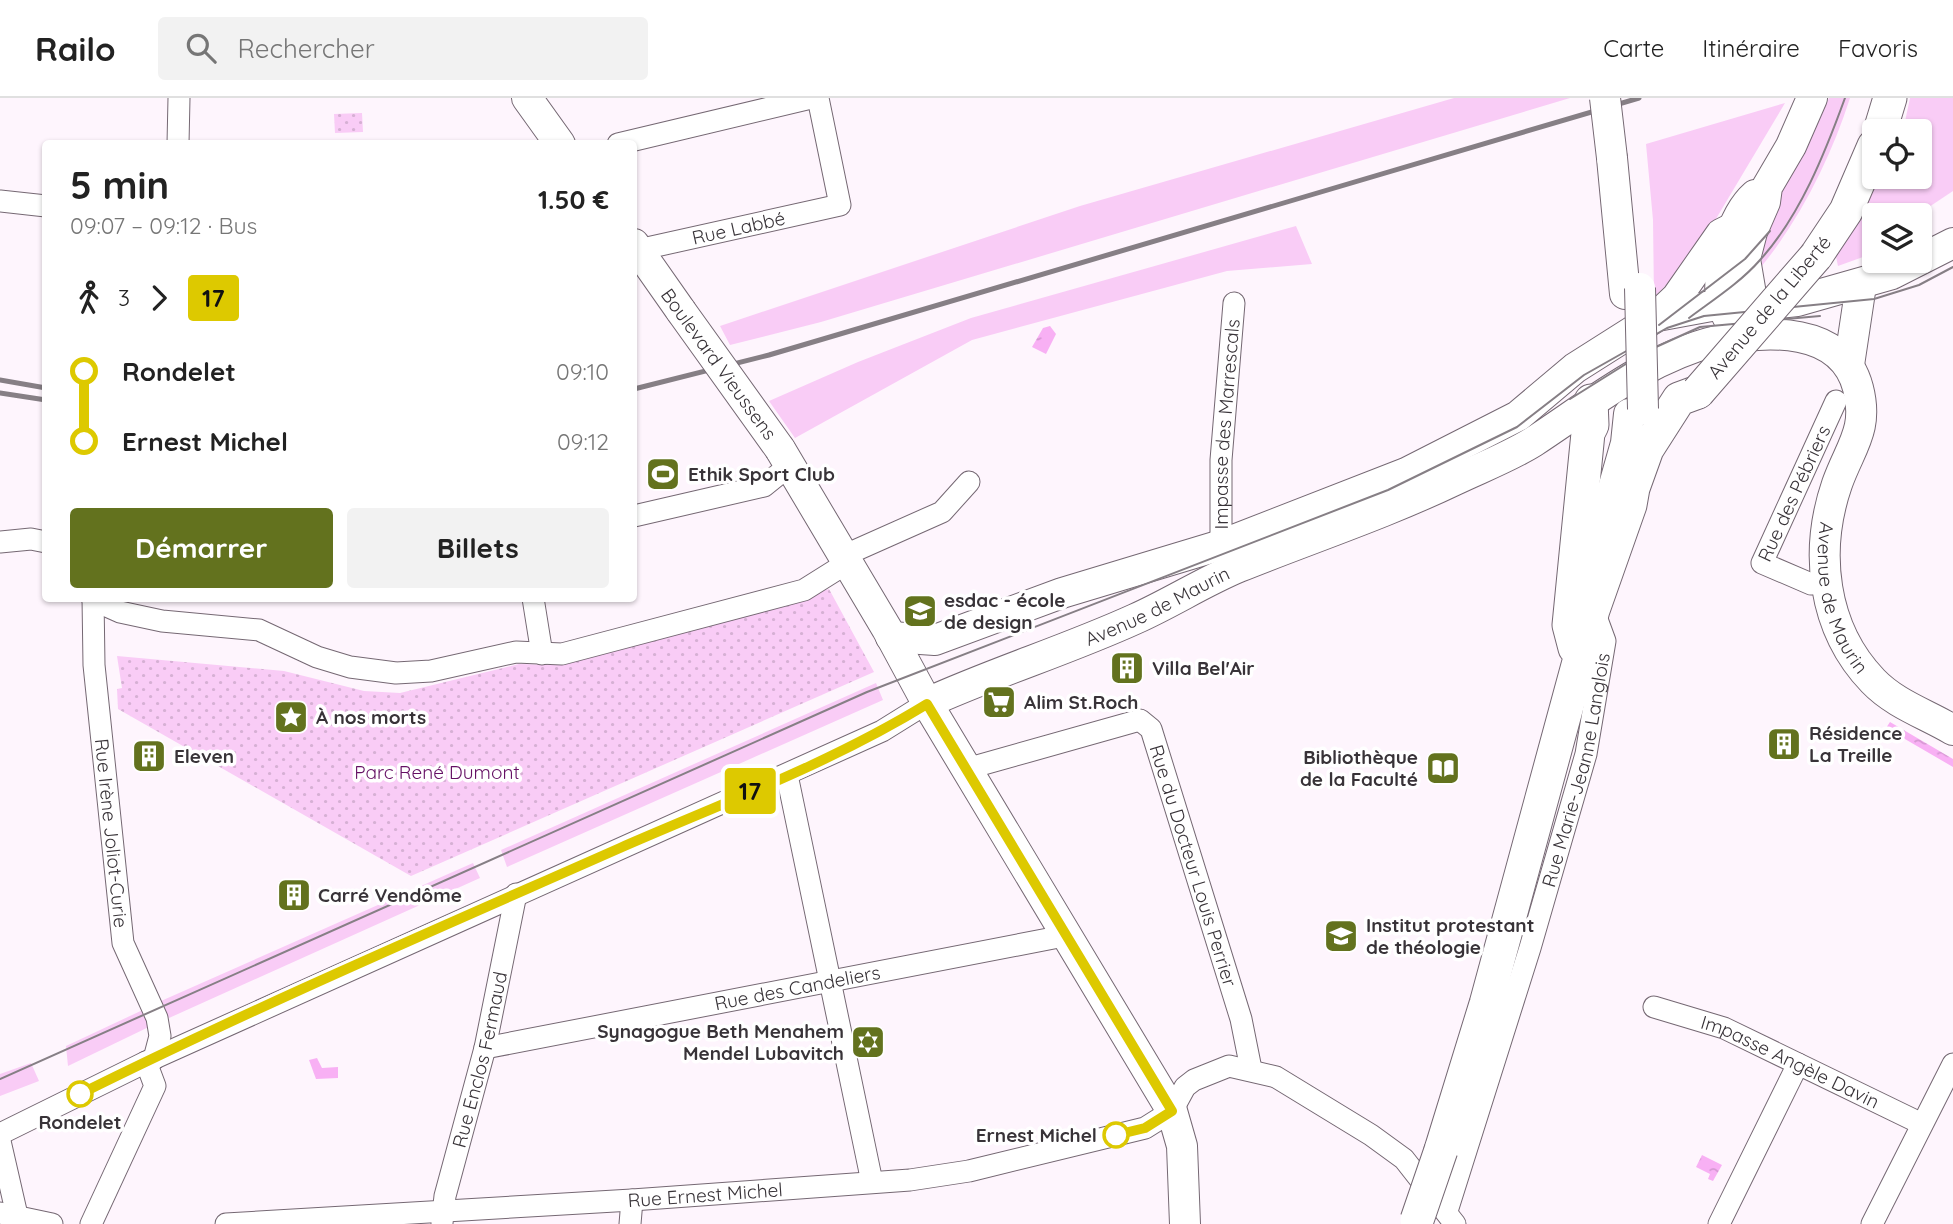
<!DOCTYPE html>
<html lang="fr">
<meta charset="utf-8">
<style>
body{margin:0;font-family:Quicksand,sans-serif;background:#f2f2f2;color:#222;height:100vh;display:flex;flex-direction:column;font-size:26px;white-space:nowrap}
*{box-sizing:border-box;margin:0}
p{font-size:23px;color:#767676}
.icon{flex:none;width:38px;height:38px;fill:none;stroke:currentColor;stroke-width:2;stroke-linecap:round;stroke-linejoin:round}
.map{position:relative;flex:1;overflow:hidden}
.drawer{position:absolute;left:42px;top:42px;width:595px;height:462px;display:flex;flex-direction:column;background:#fff;border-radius:7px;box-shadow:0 2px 5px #0004}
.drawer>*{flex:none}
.badge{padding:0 14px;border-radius:5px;font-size:24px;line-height:46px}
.fabs{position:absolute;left:1862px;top:21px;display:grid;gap:14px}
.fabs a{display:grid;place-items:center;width:70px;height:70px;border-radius:7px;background:#fff;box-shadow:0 2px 5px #0004;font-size:35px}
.map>.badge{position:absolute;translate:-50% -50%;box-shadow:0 0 0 4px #fff}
.legs{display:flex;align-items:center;gap:10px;height:77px;padding:0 28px;font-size:23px}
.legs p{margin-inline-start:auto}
.summary{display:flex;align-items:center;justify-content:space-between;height:119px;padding:0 28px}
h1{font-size:38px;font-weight:800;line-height:52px}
.button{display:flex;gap:14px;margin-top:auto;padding:14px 28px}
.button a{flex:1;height:80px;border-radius:7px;background:#63721e;color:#fff;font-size:28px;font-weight:800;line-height:80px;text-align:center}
.button a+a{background:#f2f2f2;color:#222}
ul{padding:0 28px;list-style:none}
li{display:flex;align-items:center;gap:24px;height:70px;font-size:26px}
li i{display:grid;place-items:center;width:10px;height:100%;margin:0 9px;background:currentColor}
li i::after{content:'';width:18px;height:18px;margin:-9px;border:5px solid;border-radius:50%;background:#fff}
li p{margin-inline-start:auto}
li:first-child i{background:linear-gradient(#0000 50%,currentColor 0)}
li:last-child i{background:linear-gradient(currentColor 50%,#0000 0)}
header{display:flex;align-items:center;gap:42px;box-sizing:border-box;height:98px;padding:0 35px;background:#fff;border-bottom:2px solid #e0e0e0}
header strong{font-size:33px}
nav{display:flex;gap:38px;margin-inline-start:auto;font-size:24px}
.search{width:490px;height:63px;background:#f2f2f2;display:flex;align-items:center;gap:18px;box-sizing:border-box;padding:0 24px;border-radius:7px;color:#767676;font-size:26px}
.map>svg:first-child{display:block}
.grass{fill:#f9ccf6}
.park{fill:url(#park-dots)}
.water{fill:url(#water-ripples)}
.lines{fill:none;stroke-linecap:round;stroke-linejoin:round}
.street-casing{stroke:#756873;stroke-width:23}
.secondary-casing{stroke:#756873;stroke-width:32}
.primary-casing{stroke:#756873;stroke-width:35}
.street{stroke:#fff;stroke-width:21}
.secondary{stroke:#fff;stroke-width:30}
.primary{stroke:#fff;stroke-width:33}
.tram{stroke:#867f85;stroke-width:2}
.rail{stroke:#867f85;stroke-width:5}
.secondary-bridge-casing{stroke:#756873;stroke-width:32;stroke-linecap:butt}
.primary-bridge-casing{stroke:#756873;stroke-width:35;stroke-linecap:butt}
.secondary-bridge{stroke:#fff;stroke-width:30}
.primary-bridge{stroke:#fff;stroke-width:33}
.line-1-casing{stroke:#fff;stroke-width:16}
.line-1{stroke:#ddc900;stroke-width:10}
.stop-1-dot{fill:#fff;stroke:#ddc900;stroke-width:3.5}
.labels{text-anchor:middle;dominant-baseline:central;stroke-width:7;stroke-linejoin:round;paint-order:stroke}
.street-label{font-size:19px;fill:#383338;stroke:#fff}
.poi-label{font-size:19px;font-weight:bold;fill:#383338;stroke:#fff;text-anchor:start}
.park-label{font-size:19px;fill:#651064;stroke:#fff}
.stop-label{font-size:19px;font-weight:bold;fill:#383338;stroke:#fff}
</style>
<header>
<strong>Railo</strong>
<div class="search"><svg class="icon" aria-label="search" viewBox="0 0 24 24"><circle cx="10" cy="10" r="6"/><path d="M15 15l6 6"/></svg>Rechercher</div>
<nav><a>Carte</a><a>Itinéraire</a><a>Favoris</a></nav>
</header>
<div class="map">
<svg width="1953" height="1126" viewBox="0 0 1953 1126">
<defs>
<pattern id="park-dots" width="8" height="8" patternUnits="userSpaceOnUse" patternTransform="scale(1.75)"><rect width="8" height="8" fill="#f9ccf6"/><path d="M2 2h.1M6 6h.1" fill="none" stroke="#d6b0d4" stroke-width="1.8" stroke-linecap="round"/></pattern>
<pattern id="water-ripples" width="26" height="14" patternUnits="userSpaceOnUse" patternTransform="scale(1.75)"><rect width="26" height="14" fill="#f8b0f4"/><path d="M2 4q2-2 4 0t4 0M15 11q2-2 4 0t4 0" fill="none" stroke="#d598d2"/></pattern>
</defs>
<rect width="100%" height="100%" fill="#fef5fd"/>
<path class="grass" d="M1454 0H1570L821 224 730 247 720 228 1080 108Z
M1829 0H1850C1831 59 1801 120 1761 169 1763 155 1764 140 1768 126 1780 82 1811 43 1829 0Z
M1910 0H1953V93L1917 117H1874V155L1838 168 1835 154 1881 79H1920V33H1903Z
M1785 5 1692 161 1654 199 1653 122 1646 46Z
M1296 128 1312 166 1227 173 972 242 795 340 769 303 858 264 971 220Z
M876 585 883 602 507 769 501 752Z
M473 765 480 780 169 920 161 903Z
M147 910 155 926 68 968 66 948Z
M31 965 39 983 0 998V976Z"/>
<path class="park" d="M362 15 363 34 335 35 334 16Z
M829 491 874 574 411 778 118 611 117 591 122 590 117 558 284 573 364 593 400 595 519 566 553 567Z"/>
<path class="water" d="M1050 228 1056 236 1046 256 1032 249 1043 230Z
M1890 624 1953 661V669L1886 630Z
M317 960 322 970 338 969V980L316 981 309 962Z
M1702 1057 1722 1067 1713 1083 1708 1081 1710 1076 1696 1069Z"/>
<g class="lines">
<g class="street-casing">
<g id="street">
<path d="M178 46 179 0"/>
<path d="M618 46 811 0"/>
<path d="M0 103 46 108"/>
<path id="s1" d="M638 152 840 107 818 0"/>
<path d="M634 418 764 388 790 367"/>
<path d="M0 444 31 441 46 444"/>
<path id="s2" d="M1221 447V362L1234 205"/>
<path d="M843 458 942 414 969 384"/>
<path id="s3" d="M1825 485 1811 486 1762 465 1836 303"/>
<path id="s4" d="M93 500 94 567 123 845 157 920 160 938 154 961"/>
<path d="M533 500 542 556"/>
<path d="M93 502 120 514 162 523 259 532 317 559 350 569 396 575 431 573 516 554 562 556 804 492 847 465"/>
<path id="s5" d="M966 671 1140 622 1151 631 1241 921 1251 971"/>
<path d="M787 677 872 1084"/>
<path id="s6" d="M1654 909 1724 930 1922 1026"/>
<path id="s7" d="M485 950 1069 837"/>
<path d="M0 1036 146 964 882 633 927 605"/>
<path d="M0 1043 19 1126"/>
<path id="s8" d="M1447 1113 1530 850 1586 656 1605 543 1594 513"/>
<path d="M0 1115 52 1126"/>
<path id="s9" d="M442 1125 445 1098 485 950 516 796"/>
<path d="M91 1126 155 988 146 964"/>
<path id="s10" d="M226 1126 632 1102 910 1082 969 1073 1145 1030 1172 1013 1185 989 1194 982 1229 968 1276 979 1371 1037 1404 1061 1455 1126"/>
<path d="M630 1126 632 1102"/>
<path d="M1719 1126 1798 966"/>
<path d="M1872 1126 1953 966"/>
</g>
</g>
<g class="secondary-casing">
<g id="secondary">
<path d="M527 0 560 46"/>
<path d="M1612 60 1625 196"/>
<path d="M634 146 681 213"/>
<path d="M1657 218 1677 199 1721 136 1731 131"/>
<path d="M1729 222C1727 217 1723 211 1722 206 1715 176 1732 117 1755 97"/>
<path d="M1749 225 1753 208 1745 161 1752 134 1765 104 1767 89 1791 48 1812 0"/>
<path d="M1849 267 1861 187"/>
<path d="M780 351 887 531 927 605 1172 1013 1182 1048 1185 1126"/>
<path d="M1604 481 1599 440 1626 345 1629 316"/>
<path d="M891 539 935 542 1062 495 1221 447 1406 375 1518 318 1575 270 1657 218 1722 206 1753 208 1797 203 1892 176 1953 145"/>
<path id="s11" d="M927 605C995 574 1067 552 1135 521 1171 505 1203 484 1239 469 1311 440 1384 416 1455 382 1480 370 1509 359 1533 344 1591 306 1647 260 1716 243 1766 232 1842 228 1858 290 1869 332 1850 349 1837 386 1814 453 1822 530 1873 583 1895 606 1926 616 1953 632"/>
</g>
</g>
<g class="primary-casing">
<path id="primary" d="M1880 33 1890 0
M1816 158 1846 113 1874 48
M1575 550 1569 527 1588 335 1592 327 1591 303
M1441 1052 1486 906 1593 512 1630 407 1633 390 1647 351 1679 301 1698 294"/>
</g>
<use href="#street" class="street"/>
<use href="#secondary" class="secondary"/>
<use href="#primary" class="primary"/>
<path class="tram" d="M1689 220C1713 202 1741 184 1760 162 1800 118 1825 55 1845 0
M1659 227 1745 161 1770 133
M1570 301 1645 254 1700 229 1820 218
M0 981 867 594 1388 392 1517 329 1584 277 1667 230 1704 218 1874 201 1919 187 1953 169"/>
<path class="rail" d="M0 282 46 290
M634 291 769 257 1639 0
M0 295 46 302"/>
<g class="secondary-bridge-casing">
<path id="secondary-bridge" d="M1605 0 1612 60
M1640 190 1643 311
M681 213 780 351"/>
</g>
<g class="primary-bridge-casing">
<path id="primary-bridge" d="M1698 294 1816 158
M1417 1122 1441 1052"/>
</g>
<use href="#secondary-bridge" class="secondary-bridge"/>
<use href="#primary-bridge" class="primary-bridge"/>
</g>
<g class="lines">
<g class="line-1-casing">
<path id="line-1" d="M80 996C257 908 439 830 620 750 723 705 831 665 927 606L1172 1013 1145 1030 1116 1037"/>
</g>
<use href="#line-1" class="line-1"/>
</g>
<defs>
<g id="stadium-square" transform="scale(1.75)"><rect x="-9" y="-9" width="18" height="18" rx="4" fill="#63721e" stroke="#fff"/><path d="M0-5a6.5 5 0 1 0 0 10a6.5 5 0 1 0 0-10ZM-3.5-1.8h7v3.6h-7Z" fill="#fff"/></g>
<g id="university-square" transform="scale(1.75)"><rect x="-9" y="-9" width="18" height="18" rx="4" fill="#63721e" stroke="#fff"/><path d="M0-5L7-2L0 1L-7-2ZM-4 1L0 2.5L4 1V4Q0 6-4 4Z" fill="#fff"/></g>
<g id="building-square" transform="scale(1.75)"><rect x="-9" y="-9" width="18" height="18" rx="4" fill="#63721e" stroke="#fff"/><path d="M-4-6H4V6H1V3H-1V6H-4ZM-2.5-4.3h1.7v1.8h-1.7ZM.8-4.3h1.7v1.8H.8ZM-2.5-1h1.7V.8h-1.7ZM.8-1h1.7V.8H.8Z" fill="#fff"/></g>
<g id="supermarket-square" transform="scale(1.75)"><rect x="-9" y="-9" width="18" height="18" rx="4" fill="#63721e" stroke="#fff"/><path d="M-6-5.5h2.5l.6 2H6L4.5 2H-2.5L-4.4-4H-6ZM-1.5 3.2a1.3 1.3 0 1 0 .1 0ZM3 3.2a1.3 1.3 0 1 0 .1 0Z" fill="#fff"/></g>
<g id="sight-square" transform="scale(1.75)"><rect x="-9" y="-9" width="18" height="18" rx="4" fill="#63721e" stroke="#fff"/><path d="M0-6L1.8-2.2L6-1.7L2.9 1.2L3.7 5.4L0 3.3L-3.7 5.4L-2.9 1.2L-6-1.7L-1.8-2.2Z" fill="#fff"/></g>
<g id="library-square" transform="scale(1.75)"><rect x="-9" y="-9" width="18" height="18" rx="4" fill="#63721e" stroke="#fff"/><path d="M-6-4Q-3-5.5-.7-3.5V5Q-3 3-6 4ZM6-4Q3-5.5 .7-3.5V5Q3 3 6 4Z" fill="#fff"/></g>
<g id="synagogue-square" transform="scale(1.75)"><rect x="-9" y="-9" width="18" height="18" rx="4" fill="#63721e" stroke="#fff"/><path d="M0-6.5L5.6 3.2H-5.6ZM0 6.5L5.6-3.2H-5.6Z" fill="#fff"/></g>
</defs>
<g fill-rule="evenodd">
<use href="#stadium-square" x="663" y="376"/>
<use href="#university-square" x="920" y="513"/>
<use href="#building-square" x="1127" y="570"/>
<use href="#supermarket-square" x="999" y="604"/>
<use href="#sight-square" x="291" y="619"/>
<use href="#building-square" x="1784" y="646"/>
<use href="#building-square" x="149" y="658"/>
<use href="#library-square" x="1443" y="670"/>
<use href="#building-square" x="294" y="797"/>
<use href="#university-square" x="1341" y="838"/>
<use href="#synagogue-square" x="868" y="944"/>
</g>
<g class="stop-1-dot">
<circle cx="80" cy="996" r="12"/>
<circle cx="1116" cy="1037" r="12"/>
</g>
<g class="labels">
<g class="street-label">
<text stroke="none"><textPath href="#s1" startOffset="103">Rue Labbé</textPath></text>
<text transform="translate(1769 209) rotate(-50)">Avenue de la Liberté</text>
<text transform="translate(719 266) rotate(54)">Boulevard Vieussens</text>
<text stroke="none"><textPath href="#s2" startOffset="121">Impasse des Marrescals</textPath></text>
<text stroke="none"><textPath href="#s3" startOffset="144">Rue des Pébriers</textPath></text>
<text stroke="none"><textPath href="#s11" startOffset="1256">Avenue de Maurin</textPath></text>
<text stroke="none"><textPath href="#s11" startOffset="250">Avenue de Maurin</textPath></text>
<text stroke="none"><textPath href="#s8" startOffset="460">Rue Marie-Jeanne Langlois</textPath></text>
<text stroke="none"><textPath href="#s4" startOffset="236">Rue Irène Joliot-Curie</textPath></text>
<text stroke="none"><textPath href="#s5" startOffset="338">Rue du Docteur Louis Perrier</textPath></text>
<text stroke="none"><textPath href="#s7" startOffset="318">Rue des Candeliers</textPath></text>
<text stroke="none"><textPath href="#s9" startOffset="168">Rue Enclos Fermaud</textPath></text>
<text stroke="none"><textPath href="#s6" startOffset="147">Impasse Angèle Davin</textPath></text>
<text stroke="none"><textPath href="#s10" startOffset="480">Rue Ernest Michel</textPath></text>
</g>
<g class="poi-label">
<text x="688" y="376">Ethik Sport Club</text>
<text x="944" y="502">esdac - école<tspan x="944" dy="22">de design</tspan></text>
<text x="1152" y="570">Villa Bel'Air</text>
<text x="1024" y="604">Alim St.Roch</text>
<text x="316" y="619">À nos morts</text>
<text x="1809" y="635">Résidence<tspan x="1809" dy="22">La Treille</tspan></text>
<text x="174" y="658">Eleven</text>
<text x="1418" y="659" text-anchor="end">Bibliothèque<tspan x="1418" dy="22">de la Faculté</tspan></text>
<text x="318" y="797">Carré Vendôme</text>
<text x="1366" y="827">Institut protestant<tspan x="1366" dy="22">de théologie</tspan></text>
<text x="844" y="933" text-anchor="end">Synagogue Beth Menahem<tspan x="844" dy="22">Mendel Lubavitch</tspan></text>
</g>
<g class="park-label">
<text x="437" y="674">Parc René Dumont</text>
</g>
<g class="stop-label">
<text x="80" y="1024">Rondelet</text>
<text x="1097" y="1037" text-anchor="end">Ernest Michel</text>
</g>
</g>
</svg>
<div class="fabs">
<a><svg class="icon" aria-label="locate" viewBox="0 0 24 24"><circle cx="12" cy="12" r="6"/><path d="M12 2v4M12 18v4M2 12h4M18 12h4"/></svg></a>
<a><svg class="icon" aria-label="layers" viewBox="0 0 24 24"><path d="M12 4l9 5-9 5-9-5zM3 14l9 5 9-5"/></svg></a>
</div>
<b class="badge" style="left:750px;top:693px;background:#ddc900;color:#111">17</b>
<section class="drawer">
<div class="summary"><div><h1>5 min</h1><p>09:07 – 09:12 · Bus</p></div><b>1.50 €</b></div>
<div class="legs"><svg class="icon" aria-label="walk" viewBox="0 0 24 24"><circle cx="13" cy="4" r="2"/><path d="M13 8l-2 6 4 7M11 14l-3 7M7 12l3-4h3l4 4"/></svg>3<svg class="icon" aria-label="forward" viewBox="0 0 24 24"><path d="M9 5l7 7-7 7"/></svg><b class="badge" style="background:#ddc900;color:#111">17</b></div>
<ul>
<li><i style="color:#ddc900"></i><b>Rondelet</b><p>09:10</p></li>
<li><i style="color:#ddc900"></i><b>Ernest Michel</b><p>09:12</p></li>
</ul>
<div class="button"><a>Démarrer</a><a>Billets</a></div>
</section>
</div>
